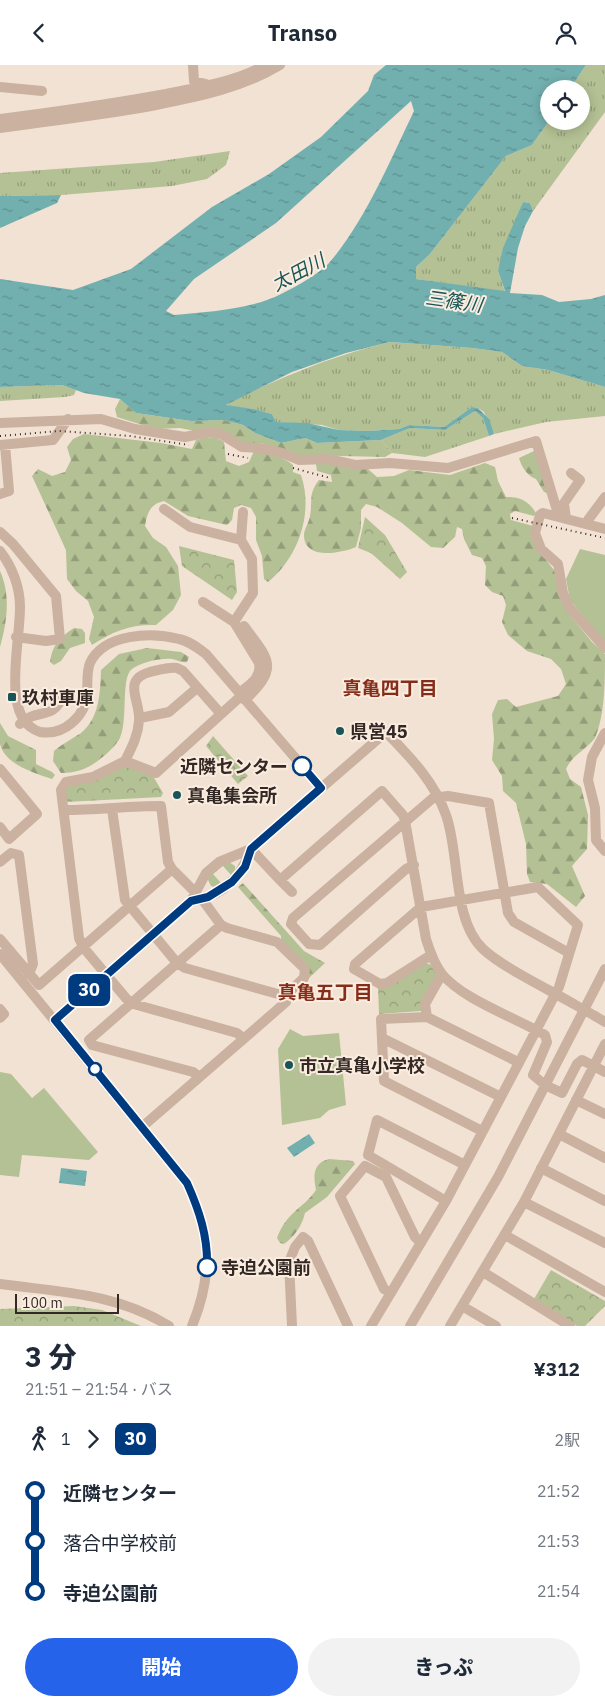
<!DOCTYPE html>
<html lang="ja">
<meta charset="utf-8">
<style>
body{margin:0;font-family:"IBM Plex Sans","Noto Sans JP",sans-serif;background:#f2f2f3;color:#1f2937;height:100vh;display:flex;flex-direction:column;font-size:19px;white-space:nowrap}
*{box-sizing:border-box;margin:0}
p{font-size:16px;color:#747a83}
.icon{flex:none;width:28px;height:28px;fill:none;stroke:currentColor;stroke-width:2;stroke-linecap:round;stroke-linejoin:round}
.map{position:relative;height:1261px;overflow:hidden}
.drawer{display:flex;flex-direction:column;background:#fff;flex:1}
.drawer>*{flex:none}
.badge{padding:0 10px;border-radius:8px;font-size:18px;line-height:32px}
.buttons{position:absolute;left:540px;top:15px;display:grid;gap:10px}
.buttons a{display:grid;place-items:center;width:50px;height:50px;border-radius:50%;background:#fff;box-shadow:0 2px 12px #0003;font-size:25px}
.scale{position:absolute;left:15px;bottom:12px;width:104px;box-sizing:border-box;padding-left:5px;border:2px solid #332824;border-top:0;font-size:14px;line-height:18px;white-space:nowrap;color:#332824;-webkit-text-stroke:4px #faede0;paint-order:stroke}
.map>.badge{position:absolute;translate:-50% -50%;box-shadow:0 0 0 2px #fff}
.legs{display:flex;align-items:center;gap:8px;height:55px;padding:0 25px;font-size:16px}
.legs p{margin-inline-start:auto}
.head{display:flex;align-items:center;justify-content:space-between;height:85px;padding:0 25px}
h1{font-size:28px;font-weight:800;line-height:38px}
.action{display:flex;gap:10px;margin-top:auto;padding:10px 25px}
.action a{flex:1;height:58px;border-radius:30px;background:#2563eb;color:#fff;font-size:20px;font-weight:800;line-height:58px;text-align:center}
.action a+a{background:#f2f2f3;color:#1f2937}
ul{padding:0 25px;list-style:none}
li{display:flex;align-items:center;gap:18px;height:50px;font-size:19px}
li i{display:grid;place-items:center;width:8px;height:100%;margin:0 6px;background:currentColor}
li i::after{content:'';width:12px;height:12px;margin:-6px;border:4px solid;border-radius:50%;background:#fff}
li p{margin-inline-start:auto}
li:first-child i{background:linear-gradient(#0000 50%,currentColor 0)}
li:last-child i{background:linear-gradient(currentColor 50%,#0000 0)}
header{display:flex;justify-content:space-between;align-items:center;height:65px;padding:0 25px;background:#fff;font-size:22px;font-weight:800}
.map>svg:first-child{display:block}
.grass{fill:url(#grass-tufts);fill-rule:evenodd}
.forest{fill:url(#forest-firs)}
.park{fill:url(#park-crowns)}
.pitch{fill:#b4c194}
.water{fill:url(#water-ripples);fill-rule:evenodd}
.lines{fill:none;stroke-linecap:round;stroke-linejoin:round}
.minor{stroke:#cab1a0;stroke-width:10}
.rail{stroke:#332824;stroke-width:2;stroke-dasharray:1 4;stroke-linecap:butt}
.minor-bridge{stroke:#cab1a0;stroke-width:10}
.line-1-casing{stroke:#fff;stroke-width:11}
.line-1{stroke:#003b80;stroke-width:8}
.poi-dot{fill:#185556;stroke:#faede0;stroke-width:2}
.stop-1-dot{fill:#fff;stroke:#003b80;stroke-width:2.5}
.labels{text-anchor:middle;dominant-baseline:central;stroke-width:4;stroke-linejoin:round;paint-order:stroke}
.poi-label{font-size:18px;font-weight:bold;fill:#332824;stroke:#faede0;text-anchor:start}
.stop-label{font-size:18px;font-weight:bold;fill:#332824;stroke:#faede0;text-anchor:end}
.water-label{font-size:19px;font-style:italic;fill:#185556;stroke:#faede0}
.neighbourhood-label{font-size:19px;font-weight:bold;fill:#862d19;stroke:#faede0}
</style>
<header><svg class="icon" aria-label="back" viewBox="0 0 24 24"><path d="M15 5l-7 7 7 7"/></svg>Transo<svg class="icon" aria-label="person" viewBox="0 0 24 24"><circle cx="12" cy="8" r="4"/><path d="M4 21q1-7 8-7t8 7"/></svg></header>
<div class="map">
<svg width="605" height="1261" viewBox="0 0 605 1261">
<defs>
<pattern id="grass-tufts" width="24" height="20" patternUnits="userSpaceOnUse" patternTransform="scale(1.25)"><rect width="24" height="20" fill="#b4c194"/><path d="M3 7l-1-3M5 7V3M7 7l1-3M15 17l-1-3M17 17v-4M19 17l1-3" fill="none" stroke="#939d79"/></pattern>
<pattern id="forest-firs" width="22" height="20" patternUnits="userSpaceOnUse" patternTransform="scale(1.25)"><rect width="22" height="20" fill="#b4c194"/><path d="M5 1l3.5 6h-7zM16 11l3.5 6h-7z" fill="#939d79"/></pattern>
<pattern id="park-crowns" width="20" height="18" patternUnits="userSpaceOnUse" patternTransform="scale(1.25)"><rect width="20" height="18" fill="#b4c194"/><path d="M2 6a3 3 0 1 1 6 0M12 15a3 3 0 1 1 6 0" fill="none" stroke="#939d79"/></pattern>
<pattern id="water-ripples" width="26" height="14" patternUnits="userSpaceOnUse" patternTransform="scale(1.25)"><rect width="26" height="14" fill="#72b0af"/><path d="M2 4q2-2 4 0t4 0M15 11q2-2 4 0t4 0" fill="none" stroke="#5e8f8e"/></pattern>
</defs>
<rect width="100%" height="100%" fill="#f2e2d4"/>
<path class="grass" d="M586 0H605V47L533 146 530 138 523 137 498 206 505 227 416 214V202L430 189 506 91 532 80 549 56H581V24H570Z
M230 86 226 100 207 114 172 121 61 130 0 131V108L154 97Z
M390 277 472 283 502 287 522 301 548 305 605 322V351L546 357 494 369 484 347 478 343 472 342 444 362 409 360 399 364 367 366 339 365 322 360 276 357 272 349 254 344 226 341 230 337C284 311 332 291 390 277Z
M62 320 76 325 74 330 65 332 0 336V322Z
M475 346 483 353 489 371 425 392 392 388 381 375 410 363 445 365Z
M229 797 235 801V809L218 823 211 821 208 815 209 808ZM223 801 231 810 221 818 213 809Z"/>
<path class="forest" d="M120 334 136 348 191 356 224 355 243 360 255 368 281 378 305 373 317 378 381 375 392 388 385 392 298 390 261 378H243L214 363 195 366 180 363 155 364 117 352 115 344Z
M84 369 161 378 192 384 196 375C206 372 215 370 224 377L226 396 239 401 249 397 254 386C268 390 282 390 293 400V407L301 410C314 448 298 493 268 517L264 514 262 491 256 475V452L251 443 241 440 234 443 232 455 227 460 188 451 164 436C150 439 147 448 145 461L153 473 166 482 178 501 181 530 173 545 156 560C131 559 113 566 92 580L89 574 94 552 88 536 76 526 67 514 66 485 32 411 38 404 52 411 65 407 71 395 67 382 73 374Z
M534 386 538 388 547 428 544 427 536 414C528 412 521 401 519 393Z
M328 397 368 404 377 412 394 411 409 405 450 410 485 398 495 402 498 416 506 432C519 431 529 436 536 448L534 451 515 446 510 449 511 455 533 461 547 496 557 509 558 529 565 544 592 577 605 589C605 616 605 650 595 673 585 686 573 689 566 704L570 714 581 722 588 750 587 784 572 801 585 831 576 842 547 819 530 817 527 809 526 779 516 738 503 726 502 711 492 695 494 674 492 649 498 635 507 634 516 642 558 631 566 619 561 604 551 594 527 586 508 570 502 557 506 540 503 531 492 527 485 520 486 501 482 493 472 490 464 474 462 464 457 462 455 472 443 483 431 482 402 458 377 442 366 439 361 445V463L356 482C342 488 304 496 304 470 304 464 309 458 310 451 313 435 308 429 319 415L332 417 331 410 317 406 316 399Z
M0 506C11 530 7 557 0 582Z
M74 563 82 564 85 568V578L70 583 61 596 54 600 50 597C52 580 60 572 74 563Z
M147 583 181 587 189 592 187 597C181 598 178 595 172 594 160 593 142 597 132 604 120 613 129 657 119 675 114 682 107 689 100 694 88 704 76 708 61 708L53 696 54 686C62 679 72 674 81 668 100 652 100 628 101 605L119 589Z
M0 658 8 671 36 685V699L52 707 55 710 52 714C35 708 5 700 0 679 0 673 0 665 0 658Z
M243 818 304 886 325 898 309 913 281 877V871L238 822Z
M329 1094 353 1096 355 1099 327 1132 305 1148C302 1161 294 1172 284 1179L280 1178 277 1173C287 1146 302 1145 316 1125 313 1110 313 1098 329 1094Z"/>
<path class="park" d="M365 452 385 470 407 507 400 514 371 488 358 483Z
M179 481 234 495 237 527 232 535 182 501Z
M213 671 248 711 238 719 206 681Z
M128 701 153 711 163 728 161 732 66 737 63 726 68 720 116 702Z
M426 898 431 900 437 909 421 937V946L379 949 378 922Z
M551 1205 605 1236V1241L585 1261H577L534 1234Z
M74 1241 102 1245 141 1261H0V1244Z"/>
<path class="pitch" d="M580 484 605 490V579L570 535 566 514Z
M290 964 303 971 339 968 346 1040 329 1045 320 1053 282 1060 278 984Z
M0 1007 11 1009 32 1033 44 1023 98 1087 89 1095 22 1090 19 1112 0 1110Z"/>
<path class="water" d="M386 0H586L570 24H549V56L532 80 506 91 430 189 416 202V214L505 226 498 206 503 183 523 137 530 138 533 146 525 161 518 183 510 228 542 230 559 237 591 234 605 230V322L548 305 522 301 502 287 472 283 390 277 346 288 292 307 226 340 254 344 272 349 276 357 307 358 339 365 367 366 399 364 409 360 444 362 472 342 478 343 489 354 494 369 489 371 483 353 475 346 445 365 410 363 381 375 317 378 305 373 281 378 255 368 243 360 224 355 191 356 136 348 120 334 84 328 62 320 0 322V214L73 225 131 204 212 142 269 109 321 72 368 26 374 10ZM411 36 414 46C391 94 364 158 329 198 320 208 294 223 281 229 253 244 205 247 174 250L166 246 194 214 276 158Z
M61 130 57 138 0 163V131Z
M309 1069 315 1078 294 1092 287 1083Z
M61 1103 87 1106 85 1121 59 1118Z"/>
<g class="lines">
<path class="minor" d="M193 0 194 16 206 19
M0 22 42 26
M0 54C56 47 111 39 166 29 198 22 236 17 265 0
M0 63C50 56 101 50 151 41 196 32 240 24 280 0
M0 358 101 354 135 364 185 372 210 367 221 369 242 382 259 383 282 388 299 395 328 394 355 400 390 398 448 403 536 376 559 452
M0 380 53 375 68 354
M0 429 9 426 5 380
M164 444 190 462 241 475 252 494 253 528 234 557
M566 454 564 438 580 415 571 408
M587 459 588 455 605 432
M605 464 543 448 540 450 535 468 541 484 558 499 563 528 569 542 605 583
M0 467 13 479 56 531 60 574 46 576 16 572
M241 475 243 447
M0 486C12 501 20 522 20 542 20 582 0 654 40 667 64 671 86 651 87 628 88 618 86 608 90 598 104 568 152 567 179 574 189 576 198 583 206 589L321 723
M203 537 234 557 259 598C262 613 249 620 239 628
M244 561C270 596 279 602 245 635
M241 631 156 708 125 696 93 712 66 717 61 725 79 873 83 882 130 938 237 968 243 973
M140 653 169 647 197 623
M20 659C37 642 53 657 63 630
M605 668 592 692 588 715 595 743 596 775 605 786
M125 696C132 682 138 671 139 656 141 636 121 615 150 607 159 605 168 602 177 603L183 606 221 649
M0 704 37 749 9 774 0 762
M112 744 125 835 177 898 185 903 285 931
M64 745C97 745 129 741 161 741L168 797 172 804 195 827
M251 784 280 815 382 726 403 750 405 756 426 874C430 887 434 899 442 909 462 934 516 953 545 970L547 977 533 1010 545 1020 562 1028 577 999 582 995 605 1007
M0 797 11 788 19 790 33 899 29 909
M414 800 406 804 320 880 309 879 291 859 293 853 433 733 448 731 489 738 508 848 514 857 569 888
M280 815 292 827
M197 835C225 830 242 809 251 784
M0 874 39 920 172 804
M0 889 187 1118C210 1169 214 1208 192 1261
M0 944 4 949 0 953
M595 951 605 957
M427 952 425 939 442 909
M55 955 191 836 206 808 219 797 251 784 386 667C410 692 434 716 446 750 460 789 452 855 483 884 502 902 548 924 572 938
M382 973 501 1032
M198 1011 193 1007 92 980 89 975 221 860
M576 1035 605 1049
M142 1062 286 937 285 931 304 913 305 904 277 877 227 863 221 860 202 834
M482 1066 384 1016 381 954 427 952 518 997
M559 1069 605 1093
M541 1103 605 1136
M446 1136 368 1090 377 1055 465 1100
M524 1137 605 1178
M505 1170 605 1227
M483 1207 570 1261
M0 1219C60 1227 116 1228 169 1261
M391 1228 384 1224 340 1131 365 1101 386 1112 415 1172 421 1178
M462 1241 496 1261
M292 1261 289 1197 295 1182 303 1172 308 1176 348 1261
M371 1261 446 1136 559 922 578 860 538 822 421 842 355 899 354 904 380 919 387 918 431 890
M410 1261 498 1112 605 904
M450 1261 524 1137 605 979"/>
<path class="rail" d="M0 371 59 366 130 371 189 380
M228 389 248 393
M293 403 330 413
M512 453 605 473"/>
<path class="minor-bridge" d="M572 938 595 951"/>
</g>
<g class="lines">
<g class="line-1-casing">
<path id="line-1" d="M207 1202C208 1171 199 1145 187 1118L55 955 191 836 208 832 232 817 245 802 251 784 321 723 302 701"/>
</g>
<use href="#line-1" class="line-1"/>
</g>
<g class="poi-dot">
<rect x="7" y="627" width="10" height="10" rx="2.5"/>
<circle cx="340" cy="666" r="5"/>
<circle cx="177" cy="730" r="5"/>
<circle cx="289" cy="1000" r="5"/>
</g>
<g class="stop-1-dot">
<circle cx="302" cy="701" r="9"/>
<circle cx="95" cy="1004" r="6"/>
<circle cx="207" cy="1202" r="9"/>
</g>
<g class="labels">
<g class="poi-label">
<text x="22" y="632">玖村車庫</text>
<text x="350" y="666">県営45</text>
<text x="187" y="730">真亀集会所</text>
<text x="299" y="1000">市立真亀小学校</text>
</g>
<g class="stop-label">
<text x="288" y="701">近隣センター</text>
<text x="221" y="1202" text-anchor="start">寺迫公園前</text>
</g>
<g class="water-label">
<text transform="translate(298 207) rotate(-28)">太田川</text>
<text transform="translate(454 236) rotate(8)">三篠川</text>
</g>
<g class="neighbourhood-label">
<text x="390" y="623">真亀四丁目</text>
<text x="325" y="927">真亀五丁目</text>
</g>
</g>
</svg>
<div class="buttons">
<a><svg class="icon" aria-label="locate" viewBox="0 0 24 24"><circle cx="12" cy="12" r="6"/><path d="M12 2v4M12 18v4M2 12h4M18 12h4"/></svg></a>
</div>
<div class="scale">100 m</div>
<b class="badge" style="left:89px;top:925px;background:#003b80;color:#fff">30</b>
</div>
<section class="drawer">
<div class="head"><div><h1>3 分</h1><p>21:51 – 21:54 · バス</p></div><b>¥312</b></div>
<div class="legs"><svg class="icon" aria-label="walk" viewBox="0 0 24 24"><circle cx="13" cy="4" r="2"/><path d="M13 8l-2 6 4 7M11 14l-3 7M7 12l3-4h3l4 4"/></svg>1<svg class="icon" aria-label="forward" viewBox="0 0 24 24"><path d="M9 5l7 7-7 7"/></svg><b class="badge" style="background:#003b80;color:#fff">30</b><p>2駅</p></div>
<ul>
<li><i style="color:#003b80"></i><b>近隣センター</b><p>21:52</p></li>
<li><i style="color:#003b80"></i><span>落合中学校前</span><p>21:53</p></li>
<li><i style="color:#003b80"></i><b>寺迫公園前</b><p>21:54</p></li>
</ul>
<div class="action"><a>開始</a><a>きっぷ</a></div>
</section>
